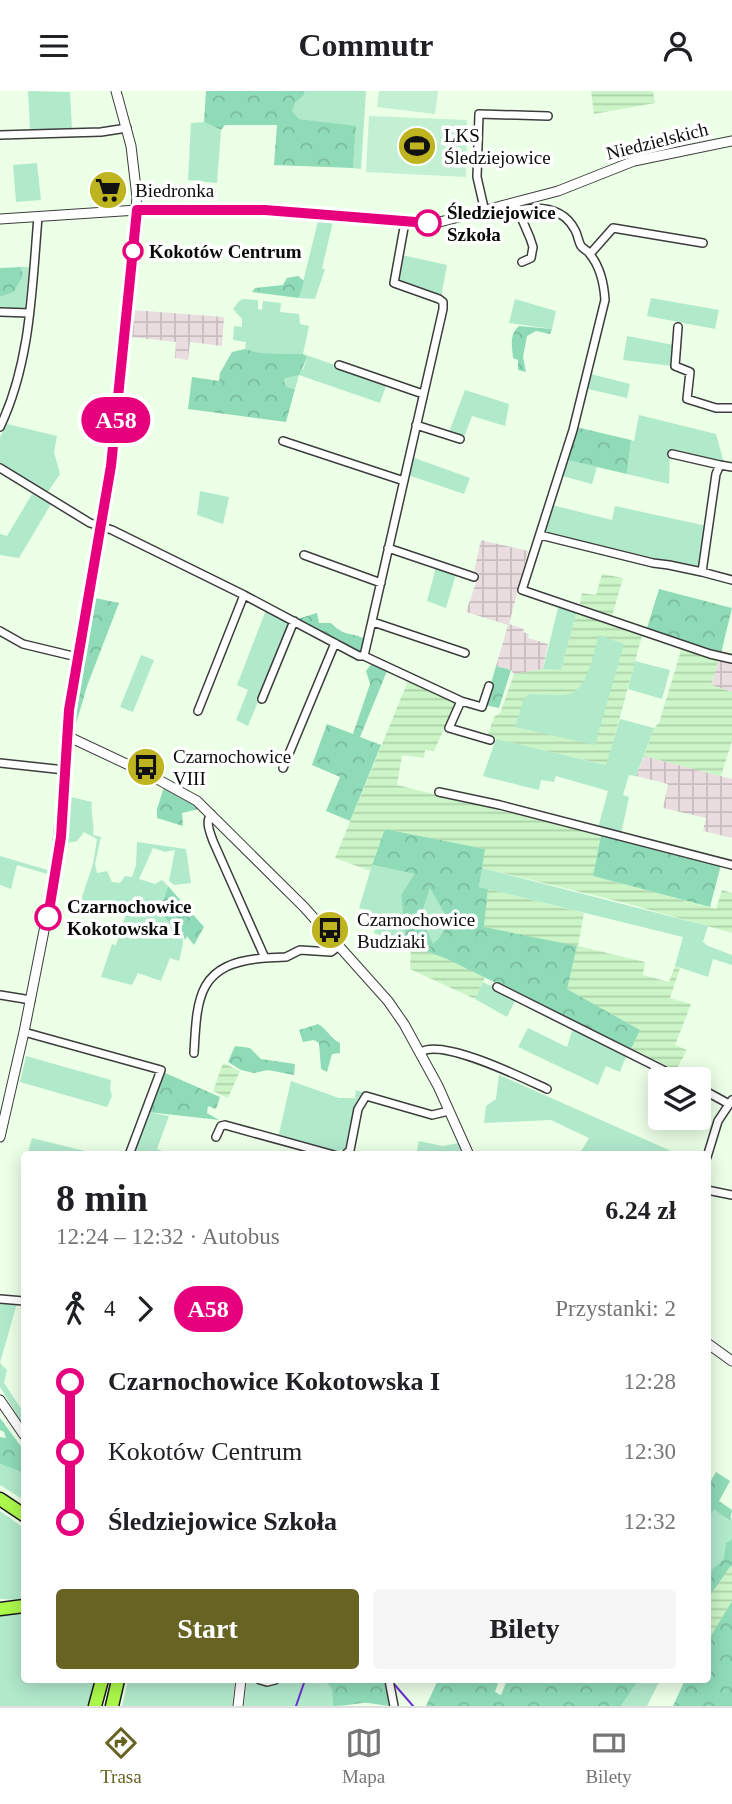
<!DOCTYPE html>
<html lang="pl">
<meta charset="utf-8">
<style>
body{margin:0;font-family:Georgia,serif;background:#f6f6f6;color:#202124;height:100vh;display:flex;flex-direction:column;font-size:26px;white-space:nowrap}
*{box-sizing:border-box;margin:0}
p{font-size:23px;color:#757577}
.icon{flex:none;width:38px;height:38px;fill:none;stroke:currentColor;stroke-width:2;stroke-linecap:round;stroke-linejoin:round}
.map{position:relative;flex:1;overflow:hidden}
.sheet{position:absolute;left:21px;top:1060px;width:690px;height:532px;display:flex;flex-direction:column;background:#fff;border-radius:7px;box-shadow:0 4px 18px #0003}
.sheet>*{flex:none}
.badge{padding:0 14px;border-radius:23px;font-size:24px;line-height:46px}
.buttons{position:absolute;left:648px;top:976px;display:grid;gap:14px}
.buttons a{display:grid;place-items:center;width:63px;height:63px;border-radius:7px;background:#fff;box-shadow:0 4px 18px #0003;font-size:35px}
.map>.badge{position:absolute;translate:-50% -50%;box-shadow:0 0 0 4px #fff}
.legs{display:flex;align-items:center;gap:10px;height:77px;padding:0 35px;font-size:23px}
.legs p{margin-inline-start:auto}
.headline{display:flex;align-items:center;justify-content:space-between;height:119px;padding:0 35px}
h1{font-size:38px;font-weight:600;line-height:52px}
.cta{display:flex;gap:14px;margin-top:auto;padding:14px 35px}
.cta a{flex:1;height:80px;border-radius:7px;background:#676322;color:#fff;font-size:28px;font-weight:600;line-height:80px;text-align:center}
.cta a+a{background:#f6f6f6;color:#202124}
ul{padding:0 35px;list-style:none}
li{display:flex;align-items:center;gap:24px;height:70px;font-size:26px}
li i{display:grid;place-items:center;width:10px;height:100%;margin:0 9px;background:currentColor}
li i::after{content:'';width:18px;height:18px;margin:-9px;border:5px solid;border-radius:50%;background:#fff}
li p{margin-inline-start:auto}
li:first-child i{background:linear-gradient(#0000 50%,currentColor 0)}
li:last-child i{background:linear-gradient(currentColor 50%,#0000 0)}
header{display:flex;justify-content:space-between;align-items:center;height:91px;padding:0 35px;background:#fff;font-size:32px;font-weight:600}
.menu{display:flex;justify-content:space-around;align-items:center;height:98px;border-top:2px solid #e0e0e0;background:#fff;font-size:19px;color:#757577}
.menu a{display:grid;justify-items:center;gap:4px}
.menu .on{color:#676322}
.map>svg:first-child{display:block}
.industrial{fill:url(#industrial-grid)}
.farmland{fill:url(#farmland-rules)}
.grass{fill:#b1e9cb}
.forest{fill:url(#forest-crowns);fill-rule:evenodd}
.pitch{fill:#c3f0d2}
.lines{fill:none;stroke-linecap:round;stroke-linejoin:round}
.stream{stroke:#6e2fd1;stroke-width:2}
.minor-casing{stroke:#3d3d3d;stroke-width:10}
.tertiary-casing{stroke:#3d3d3d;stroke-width:11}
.motorway-casing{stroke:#1b1b1b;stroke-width:15}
.minor{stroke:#fff;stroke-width:7}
.tertiary{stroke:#fff;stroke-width:9}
.motorway{stroke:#abf94b;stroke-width:12}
.line-1-casing{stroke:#fff;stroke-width:16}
.line-1{stroke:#e6007e;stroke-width:10}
.stop-1-dot{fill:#fff;stroke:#e6007e;stroke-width:3.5}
.labels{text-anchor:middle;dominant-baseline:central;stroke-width:7;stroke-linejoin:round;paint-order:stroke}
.poi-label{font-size:19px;fill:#0a0a0a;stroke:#fff;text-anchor:start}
.street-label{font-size:19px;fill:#0a0a0a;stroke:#fff}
.stop-label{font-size:19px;font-weight:bold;fill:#0a0a0a;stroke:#fff;text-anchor:start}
</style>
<header><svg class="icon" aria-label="menu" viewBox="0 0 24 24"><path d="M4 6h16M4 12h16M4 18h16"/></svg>Commutr<svg class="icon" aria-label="person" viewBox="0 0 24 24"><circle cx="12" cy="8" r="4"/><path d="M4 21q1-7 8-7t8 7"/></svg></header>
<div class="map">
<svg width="732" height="1615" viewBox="0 0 732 1615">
<defs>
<pattern id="industrial-grid" width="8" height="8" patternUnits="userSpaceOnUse" patternTransform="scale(1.75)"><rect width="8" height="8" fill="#eadddf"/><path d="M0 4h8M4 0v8" fill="none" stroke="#c7bcbe"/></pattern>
<pattern id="farmland-rules" width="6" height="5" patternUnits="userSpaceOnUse" patternTransform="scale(1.75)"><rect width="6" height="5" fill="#cbf5c7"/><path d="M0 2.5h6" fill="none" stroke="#add1aa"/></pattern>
<pattern id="forest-crowns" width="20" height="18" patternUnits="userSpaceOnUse" patternTransform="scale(1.75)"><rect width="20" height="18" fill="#8fdbb8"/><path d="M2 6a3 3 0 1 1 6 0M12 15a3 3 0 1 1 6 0" fill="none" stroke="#7abb9d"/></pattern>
</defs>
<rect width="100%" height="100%" fill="#ecffe7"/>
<path class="industrial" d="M133 219 224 226 222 255 190 251 188 269 175 267 176 251 131 246Z
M481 449 528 460 509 533 524 538 523 541 529 543 528 547 548 553 543 578 514 583 511 579 496 575 508 534 466 521 479 483 474 480Z
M719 568 732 571V601L711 594Z
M644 665 732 688V747L703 740 706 727 663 717 668 693 636 685Z"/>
<path class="farmland" d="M591 0H653L655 12 594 23Z
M602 483 623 487 612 525 580 513 582 502 596 504Z
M577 519 643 541 607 674 487 646 494 626 500 622 514 583 543 578 561 579Z
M682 556 719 568 711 594 732 601V650L721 685 644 665 654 637 659 632Z
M408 590 456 611 434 660 425 659 424 667 402 664 397 694 601 744 593 785 716 818 722 799 732 802V842L625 812 482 777 484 758 385 738 370 780 335 767Z
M488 798 584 822 578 855 645 871 643 884 669 891 675 875 680 877 670 907 691 913 675 954 687 959 676 979 631 958 640 939 567 898 484 837Z
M411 855 447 868 485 886 475 908 410 878Z
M223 972 240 980 228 1007 213 1000Z
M732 1473V1510L707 1551V1509Z"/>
<path class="grass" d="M28 0 70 1 72 38H30Z
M304 0H366L361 78 353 77 356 36 299 28 291 20 295 12 305 3Z
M204 31 221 39 217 92 188 89 191 32Z
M37 72 41 109 16 111 13 74Z
M318 130 333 131 322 177 325 178 315 208 299 207Z
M402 164 447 174 441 206 397 189Z
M21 176H29L25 218 0 219V206L14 201 23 185Z
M651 207 719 219 715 238 647 225Z
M243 208 258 209V218L262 219 263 210 281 212 280 221 299 223 300 233 309 235 303 263 387 292 380 312 299 284 295 298 287 296 284 291 285 287 303 278 307 266 303 263 260 262 245 258 246 251 233 249 234 235 242 236V228L233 218 239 210Z
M515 208 556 220 552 238 509 232Z
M627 245 674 254 672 275 623 269Z
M591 283 630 293 627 307 588 298Z
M465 299 509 313 505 335 472 325 464 346 449 341Z
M639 324 716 343 724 372 670 359 669 393 627 383 631 349 634 350Z
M7 333 57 345 54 361 60 383 47 402 0 374V346Z
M412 366 470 387 464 403 408 384Z
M567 369 597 376 592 393 562 385Z
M200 400 229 406 223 433 197 424Z
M32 403 51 413 19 467 0 464V443L7 445Z
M552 414 612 429 615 415 707 435 700 477 656 471 546 443 544 437Z
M436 476 456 483 446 517 427 510Z
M559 513 577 519 561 579 543 578Z
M266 519 287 529 289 536 248 635 236 629 248 599 237 594Z
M599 544 624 553 595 654 515 636 524 607 529 603C542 603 557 606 569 603 587 600 594 560 599 544Z
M141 564 154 569 133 621 120 616Z
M635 570 670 579 662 608 628 598Z
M620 628 654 637 636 685 629 684 623 704 629 706 621 743 598 737 608 700 556 685 554 691 541 689 539 699 483 685 496 648 606 674Z
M71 706 92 711C90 723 95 733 93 744L101 746 95 773 97 782 107 780 112 791 120 792 125 785 132 786 136 774 137 751 186 758 191 792 174 794 169 790 175 759 165 761 153 757 139 788 155 793 162 789 168 795 159 821C182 841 188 839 179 870L170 867 161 890 138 882 132 894 101 886 112 853 116 854 117 851 127 820 81 809 93 773 97 748 84 741 77 750 67 752Z
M0 765 51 780V784L17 774 11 798 0 794Z
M372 774 414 783 401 804 406 853 374 842 378 824 359 817Z
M482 777 708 835 703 851 708 855 732 864V874L713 868 708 886 675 875 683 846 479 796Z
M430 796 449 831 441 845 433 854 421 825Z
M483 891 516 908 507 926 475 908Z
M528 937 567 956 573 937 627 963 620 981 606 975 598 994 518 956Z
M26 965 111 989 110 998 112 1005 107 1016 20 991Z
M499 984 678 1063 579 1064 589 1047 551 1029 484 1032 486 1015 496 1008Z
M291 990 339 1007H355L356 999 365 1002 354 1016 345 1058 334 1061 278 1047Z
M148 1021 169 1025 157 1058 173 1064H132Z
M32 1047 89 1061 87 1064H27Z
M419 1050 443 1055 459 1052 463 1064H416Z
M0 1211 17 1212 0 1272 7 1279 4 1292 24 1322V1336L0 1296Z
M0 1373 24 1382V1409L0 1394Z
M714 1417 729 1430 732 1426V1448L726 1452 725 1468 707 1483V1430Z
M0 1420 24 1437V1509L0 1508Z
M24 1523V1589H95L93 1605 88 1615H0V1524Z
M128 1589H227L229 1591 230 1589H235L232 1615H122Z
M247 1589H256L257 1592 264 1594 281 1589H326L325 1592 332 1598 333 1615H244Z
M636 1589H660L647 1615H621L636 1593Z"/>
<path class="forest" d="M206 0H304L305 3 295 12 292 20 299 28 356 35 353 77 274 74 277 34H225L221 39 204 31Z
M21 176 23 185 14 201 0 206V177Z
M298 185 304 190 299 207 252 201 255 197 283 194 287 187Z
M519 235 552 238 550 243 536 240 527 245 523 266 526 281 518 279V269L513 267C512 255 509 244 519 235Z
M245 258 260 262 303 263 307 266 299 284 285 287 284 291 287 296 295 298 286 331 188 318 192 286 219 290 220 282 232 261Z
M576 336 631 349 627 383 567 369Z
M659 498 732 517 721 562 647 537Z
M95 507 119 512 87 595 74 640 80 589Z
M317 522 319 532H331C346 547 350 540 365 548L363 560 359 562 294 529Z
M372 572 387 580 360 646 381 654 350 730 326 720 340 686 312 674 327 633 353 643 370 593 366 580Z
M496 575 511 579 499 617 485 614Z
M164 696 172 699 199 718 182 722 183 735 157 727V718Z
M385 738 485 758 479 796 488 798 484 836 577 855 567 898 640 939 631 958 447 868 406 853 401 804 414 783 372 774ZM430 797 449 831 441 845 433 853 421 825Z
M601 744 721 774 710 816 593 785Z
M168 795 204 836 194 854 187 845 185 849 182 841 159 822Z
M318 933C327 938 330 947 340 952V962L332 963 327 981 321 978 319 952 314 949 303 951 299 939Z
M235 955 250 957 261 968 295 973 294 984 268 979 254 982 241 979 228 971Z
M163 981 220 1006 216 1018 208 1015 207 1022 219 1029 148 1021Z
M0 1327 22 1357 24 1356V1382L0 1373V1346L6 1347 4 1341 0 1339Z
M716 1381 730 1390 719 1410 732 1419 730 1430 714 1418 707 1430V1396Z
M732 1448V1473L707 1509V1483L724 1468 726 1452Z
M732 1510V1615H673L685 1589H707V1551Z
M326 1589H386L391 1615C383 1615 368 1611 362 1612 353 1613 344 1615 333 1615L332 1598 325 1591Z
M438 1589H499L495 1601 501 1604 507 1589H636V1593L621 1615H426Z"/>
<path class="pitch" d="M379 0H438L435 23 377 16Z
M369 25 467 29 466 86 366 81Z"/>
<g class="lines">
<path class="stream" d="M394 1593 413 1615
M296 1615 305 1589"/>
<g class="minor-casing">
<path id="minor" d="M0 44 101 41 127 37
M514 112 518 119C540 115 563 116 575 139 578 144 578 150 581 155 583 158 587 159 589 162 600 175 604 193 605 209L573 339 522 499 710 563 732 568
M518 119 530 147 533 156 531 167 522 171
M485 121 477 86 479 23 548 25
M590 163 613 137 703 152
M0 221 29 222
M678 236 675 275 690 281 687 308 716 317H732
M339 274 423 303
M416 334 460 348
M0 336C31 271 32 196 38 126
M283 350 404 390
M672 363 720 374
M732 376 720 374 716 383 702 481 732 489
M0 377 90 432 112 439 244 504 359 565H364L443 218V211L439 208 394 192 405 131
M540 444 653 472 669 474 702 481
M388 457 474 486
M304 464 381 492
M373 531 465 562
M0 540 23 553 77 566
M364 565 461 610 482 616 489 595
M262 608 294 530
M461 610 449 637 490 649
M198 620 244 504
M0 672 65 679
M283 677 335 552
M439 701 500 714 732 774
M211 723C205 731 210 741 213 750L265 867 286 866 300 859 331 861 339 855
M497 896 683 989
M0 904 31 909
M24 941 161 979 129 1064
M421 961C442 947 523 987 547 998
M194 962C197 905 198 872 265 867
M698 996 729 1013
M216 1046 221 1035 225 1034 334 1064
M345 1064 350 1059 358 1018 366 1005 432 1024 449 1020
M707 1066 718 1030 732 1009
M707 1099 732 1104
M0 1208 24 1210
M260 1589 267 1591 275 1589
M389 1589 394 1615"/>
</g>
<g class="tertiary-casing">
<path id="tertiary" d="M0 128 137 119 236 118 436 132 558 100 634 70 732 50
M67 645 150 684 197 710 304 816 388 910 404 933 438 995 469 1064
M0 1046 24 941 55 784 70 619 107 403 116 337 137 106 131 55 116 0
M707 1252 732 1270
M0 1309 24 1344
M238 1615 241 1589"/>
</g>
<g class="motorway-casing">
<path id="motorway" d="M0 1408 24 1424
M0 1518 24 1515
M95 1615 102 1589
M112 1615 118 1589"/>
</g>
<use href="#minor" class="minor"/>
<use href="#tertiary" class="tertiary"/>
<use href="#motorway" class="motorway"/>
</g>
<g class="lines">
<g class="line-1-casing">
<path id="line-1" d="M48 826 61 746 69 619 111 375 137 119H265L428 132"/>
</g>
<use href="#line-1" class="line-1"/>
</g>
<defs>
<g id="stadium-disc" transform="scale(2.0125)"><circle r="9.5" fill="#bdb41f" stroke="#fff"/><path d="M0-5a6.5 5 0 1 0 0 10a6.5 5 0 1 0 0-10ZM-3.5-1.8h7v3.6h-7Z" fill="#111"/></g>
<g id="supermarket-disc" transform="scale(2.0125)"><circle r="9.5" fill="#bdb41f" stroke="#fff"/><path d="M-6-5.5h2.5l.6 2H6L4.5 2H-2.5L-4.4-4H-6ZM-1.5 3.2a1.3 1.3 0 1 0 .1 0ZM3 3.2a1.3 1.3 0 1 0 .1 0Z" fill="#111"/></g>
<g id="bus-disc" transform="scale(2.0125)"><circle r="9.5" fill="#bdb41f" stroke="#fff"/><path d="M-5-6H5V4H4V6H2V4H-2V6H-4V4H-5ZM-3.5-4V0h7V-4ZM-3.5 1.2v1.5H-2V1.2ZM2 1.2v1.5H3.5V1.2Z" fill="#111"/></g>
</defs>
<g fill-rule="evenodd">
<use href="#stadium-disc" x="417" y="55"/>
<use href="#supermarket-disc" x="108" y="99"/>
<use href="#bus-disc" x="146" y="676"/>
<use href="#bus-disc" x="330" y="839"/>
</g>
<g class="stop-1-dot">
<circle cx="428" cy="132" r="12"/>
<circle cx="133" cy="160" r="9"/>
<circle cx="48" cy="826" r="12"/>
</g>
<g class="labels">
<g class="poi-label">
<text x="444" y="44">LKS<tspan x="444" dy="22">Śledziejowice</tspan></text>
<text x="135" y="99">Biedronka</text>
<text x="173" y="665">Czarnochowice<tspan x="173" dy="22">VIII</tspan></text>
<text x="357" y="828">Czarnochowice<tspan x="357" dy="22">Budziaki</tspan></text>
</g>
<g class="street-label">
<text transform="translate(657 50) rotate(-14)">Niedzielskich</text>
</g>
<g class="stop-label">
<text x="447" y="121">Śledziejowice<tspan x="447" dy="22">Szkoła</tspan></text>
<text x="149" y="160">Kokotów Centrum</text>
<text x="67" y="815">Czarnochowice<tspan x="67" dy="22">Kokotowska I</tspan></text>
</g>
</g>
</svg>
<div class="buttons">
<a><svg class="icon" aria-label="layers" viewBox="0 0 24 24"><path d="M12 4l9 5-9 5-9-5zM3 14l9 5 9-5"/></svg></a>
</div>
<b class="badge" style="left:116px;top:329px;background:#e6007e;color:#fff">A58</b>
<section class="sheet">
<div class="headline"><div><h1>8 min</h1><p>12:24 – 12:32 · Autobus</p></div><b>6.24 zł</b></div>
<div class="legs"><svg class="icon" aria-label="walk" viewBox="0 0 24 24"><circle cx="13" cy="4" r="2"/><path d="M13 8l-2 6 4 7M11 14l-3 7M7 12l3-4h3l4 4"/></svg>4<svg class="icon" aria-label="forward" viewBox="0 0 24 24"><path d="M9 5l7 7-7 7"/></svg><b class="badge" style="background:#e6007e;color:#fff">A58</b><p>Przystanki: 2</p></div>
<ul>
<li><i style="color:#e6007e"></i><b>Czarnochowice Kokotowska I</b><p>12:28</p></li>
<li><i style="color:#e6007e"></i><span>Kokotów Centrum</span><p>12:30</p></li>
<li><i style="color:#e6007e"></i><b>Śledziejowice Szkoła</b><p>12:32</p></li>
</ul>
<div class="cta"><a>Start</a><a>Bilety</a></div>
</section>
</div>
<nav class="menu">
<a class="on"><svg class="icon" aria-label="directions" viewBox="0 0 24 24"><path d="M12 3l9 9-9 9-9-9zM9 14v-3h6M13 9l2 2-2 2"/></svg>Trasa</a>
<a><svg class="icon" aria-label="map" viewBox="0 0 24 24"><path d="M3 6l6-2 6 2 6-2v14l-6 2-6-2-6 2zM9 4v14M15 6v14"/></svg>Mapa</a>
<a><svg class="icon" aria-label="tickets" viewBox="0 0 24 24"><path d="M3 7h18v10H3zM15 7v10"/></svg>Bilety</a>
</nav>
